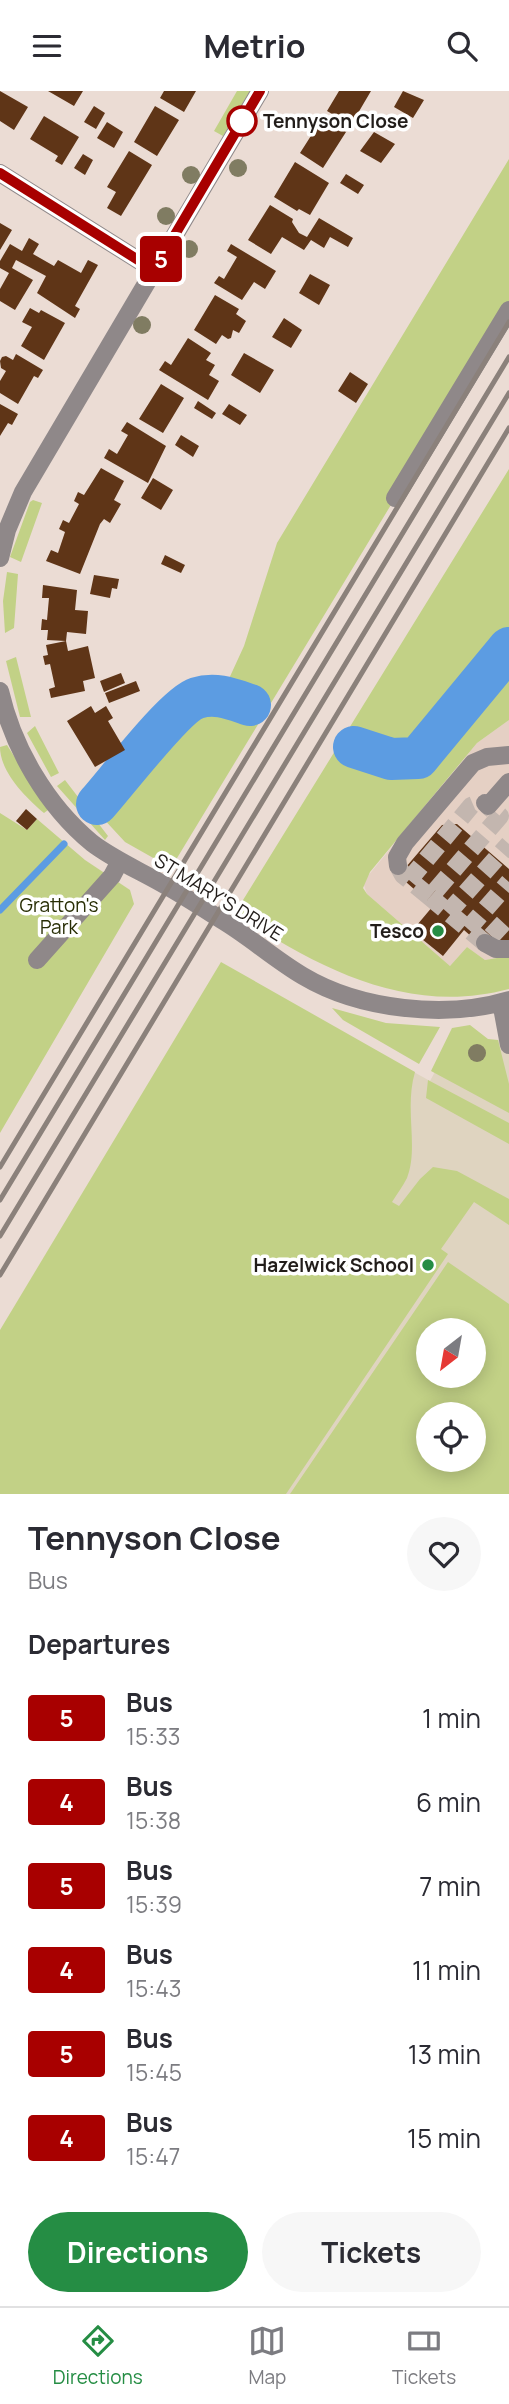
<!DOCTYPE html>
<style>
body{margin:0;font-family:Manrope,sans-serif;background:#f7f7f7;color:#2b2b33;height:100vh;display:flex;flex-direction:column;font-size:26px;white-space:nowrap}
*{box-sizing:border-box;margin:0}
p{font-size:23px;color:#7c7c81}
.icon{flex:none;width:38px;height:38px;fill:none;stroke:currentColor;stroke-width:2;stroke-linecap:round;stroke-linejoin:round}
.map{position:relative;height:1403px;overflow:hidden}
.sheet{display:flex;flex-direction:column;background:#fff;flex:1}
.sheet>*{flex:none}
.badge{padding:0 14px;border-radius:5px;font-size:24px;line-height:46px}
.needle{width:46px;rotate:211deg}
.buttons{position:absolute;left:416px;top:1227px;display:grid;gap:14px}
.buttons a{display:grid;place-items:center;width:70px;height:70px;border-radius:50%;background:#fff;box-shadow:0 4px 18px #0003;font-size:35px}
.map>.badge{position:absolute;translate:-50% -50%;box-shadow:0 0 0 4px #fff}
h2{padding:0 28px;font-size:26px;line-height:63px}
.round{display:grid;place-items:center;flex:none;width:74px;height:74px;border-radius:37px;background:#f7f7f7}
.headline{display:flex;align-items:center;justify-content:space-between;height:119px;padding:0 28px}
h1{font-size:33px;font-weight:700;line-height:52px}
.cta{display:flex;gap:14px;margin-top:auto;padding:14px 28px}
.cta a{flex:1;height:80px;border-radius:42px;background:#258d44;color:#fff;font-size:28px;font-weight:700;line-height:80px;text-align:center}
.cta a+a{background:#f7f7f7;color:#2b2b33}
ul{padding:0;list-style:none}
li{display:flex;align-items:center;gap:21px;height:84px;padding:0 28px}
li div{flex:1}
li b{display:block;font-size:26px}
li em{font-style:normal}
li .badge{min-width:77px;font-weight:700;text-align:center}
header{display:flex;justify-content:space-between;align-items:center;height:91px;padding:0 28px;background:#fff;font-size:32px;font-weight:700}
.dock{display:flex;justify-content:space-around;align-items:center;height:98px;border-top:2px solid #e1e1e2;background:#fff;font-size:19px;color:#7c7c81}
.dock a{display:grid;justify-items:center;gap:4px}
.dock .selected{color:#258d44}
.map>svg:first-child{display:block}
.built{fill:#e5d0c4}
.education{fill:#dfd4c0;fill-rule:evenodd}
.green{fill:#c2d186;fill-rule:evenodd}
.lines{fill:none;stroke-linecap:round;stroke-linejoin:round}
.stream{stroke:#5c9ce2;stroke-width:7}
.river{stroke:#5c9ce2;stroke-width:42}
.building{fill:#5f3517}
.minor-tunnel{stroke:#c3b6af;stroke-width:18;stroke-dasharray:18 9;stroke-linecap:butt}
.minor{stroke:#8f8889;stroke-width:18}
.rail{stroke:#8b817b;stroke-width:5}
.tree{fill:#807c62}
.line-casing{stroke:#fff;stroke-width:16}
.line{stroke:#a80000;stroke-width:10}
.stop-dot{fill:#fff;stroke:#a80000;stroke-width:3.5}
.poi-dot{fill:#258d44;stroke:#fff;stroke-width:2.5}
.labels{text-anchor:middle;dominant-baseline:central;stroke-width:7;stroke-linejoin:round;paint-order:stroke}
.stop-label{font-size:19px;font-weight:bold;fill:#221d1a;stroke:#fff;text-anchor:start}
.street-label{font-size:19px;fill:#221d1a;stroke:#fff}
.park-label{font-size:19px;fill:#282e05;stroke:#fff}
.poi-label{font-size:19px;font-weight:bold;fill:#221d1a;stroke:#fff;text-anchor:end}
</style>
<header><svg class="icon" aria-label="menu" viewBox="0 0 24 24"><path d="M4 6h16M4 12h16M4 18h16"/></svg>Metrio<svg class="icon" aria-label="search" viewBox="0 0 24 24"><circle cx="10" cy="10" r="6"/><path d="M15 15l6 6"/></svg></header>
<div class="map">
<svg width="509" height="1403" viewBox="0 0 509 1403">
<rect width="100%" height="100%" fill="#ebdcd4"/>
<path class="built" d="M509 629V865L485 869 467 856 450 875 367 803 363 791 477 652Z"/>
<path class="education" d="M509 947V1403H202L376 960 430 990 442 968 489 956 498 949ZM429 1239H474V1284H429ZM429 1323H474V1368H429Z"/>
<path class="green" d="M237 0H250L223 45 214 40Z
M509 68V219L171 777 125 751 88 711 169 618 193 601 200 588 227 592 244 555 277 452Z
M509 378V629L477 652 370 781 363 797 367 803 450 875 467 856 485 869 509 865V898C408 925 317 877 235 822Z
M33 409 42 412 21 471 10 466 30 411Z
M7 481 18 483 14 537 5 542 3 510Z
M16 566 31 626H20L6 570Z
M35 635 59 682 51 686 27 642Z
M7 654 48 719 44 722C26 707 0 681 0 656Z
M65 689 108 745 105 749 57 695Z
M0 722 27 739 37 728 85 769 130 799 134 813 0 1042Z
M221 871 415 981C404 1018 419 1056 407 1087 403 1095 397 1103 392 1111L399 1115 420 1088 433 1076 457 1080 509 1108V1134L474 1111 441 1158 448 1163 286 1403H0V1239Z
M332 917 386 932 440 936 419 973 343 929Z
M470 934 488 948 498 949 509 993V1022L431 980 452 937Z
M428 989 509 1032V1053L426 1007Z
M448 1171 509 1213V1403H290ZM429 1239H474V1284H429ZM429 1323H474V1368H429Z"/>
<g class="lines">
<path class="stream" d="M0 819 64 753"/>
<path class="river" d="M354 656 391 668 418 667 509 557
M97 713C116 692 175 614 197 607 216 601 232 608 250 614"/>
</g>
<path class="building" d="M0 0 28 16 14 39 0 30Z
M48 0H83L74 15Z
M164 0H196L184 21 160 7Z
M339 0H371L351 34 327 20Z
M403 0 424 9 413 27 394 16Z
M94 15 105 22 96 38 84 31Z
M155 15 179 29 157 65 134 51Z
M44 25 79 46 62 74 55 70 58 65 30 48Z
M323 26 346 41 323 77 300 62Z
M107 31 123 41 114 57 97 47Z
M374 41 395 53 381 72 360 60Z
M129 60 152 74 121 125 107 117 116 101 107 96Z
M83 63 93 69 85 84 74 77Z
M295 71 329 92 310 124 299 118 297 120 274 106Z
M346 83 364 94 358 103 340 92Z
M270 114 293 128 292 131 299 142 307 146 319 127 353 147 348 156 330 146 324 157 311 149 304 159 282 146 271 163 248 149Z
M0 132 12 139 0 159Z
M29 147 39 153 33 163 54 175 58 169 81 182 88 169 98 174 75 215 80 218 75 227 37 202 46 185 16 169 12 177 33 189 15 219 0 210V198L9 182 0 177V170L10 153 22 160Z
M231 153 276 180 265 198 254 191 242 209 214 192 219 185 224 188 237 166 227 160Z
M310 183 330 194 319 214 299 202Z
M215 204 239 218 236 223 246 230 239 242 233 239 231 247 228 248 222 244 216 253 194 239Z
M30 217 39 222 41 219 65 232 44 269 21 255 32 236 22 231Z
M284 227 302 239 291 257 272 246Z
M188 247 211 262 206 269 215 274 209 284 219 290 208 309 159 279 165 270 171 274Z
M244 262 274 279 260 302 231 284Z
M16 263 43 279 38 287 34 285 18 313 0 302V290L6 280 1 277 0 270 2 266 6 265 13 269Z
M350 281 368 293 356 312 338 300Z
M161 293 184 307 163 342 139 328Z
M198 310 216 322 212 328 194 317Z
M0 313 18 323 12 334 8 332 0 345Z
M229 313 247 324 240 334 222 323Z
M127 331 166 355 148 392 104 367 109 358 117 363 128 344 121 340Z
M181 344 199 355 193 366 175 354Z
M101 377 124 390 114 409 121 413 110 432 104 428 100 433 80 483 46 470 51 459 58 462 65 441 59 438 63 429 69 432 79 413 74 410 78 401 84 404Z
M153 387 173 399 161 419 141 407Z
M165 464 185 474 181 482 161 473Z
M94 484 119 488 117 498 112 497 110 507 90 503Z
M43 494 77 499 75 519 88 520 86 543 67 541 66 550 47 549 48 539H41L42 528 47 529 49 507H42Z
M66 550 68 560 88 555 95 587 83 590 85 600 51 607 49 598 55 596 50 573 45 574 43 565 48 564 46 554Z
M121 582 125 592 104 601 100 590Z
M136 590 140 600 109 612 105 602Z
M91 615 95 622 106 615 113 627 108 630 125 659 95 676 67 630Z
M26 718 37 728 27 739 16 730Z
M457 733 509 778V860L491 863 464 839 443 865 412 840 433 815 406 791V776L442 734Z"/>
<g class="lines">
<path class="minor-tunnel" d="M398 775 403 784 430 806 500 725 488 715
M409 789 471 715 478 712H485
M430 806 485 852 509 826
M448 822 509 753
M468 838 509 791"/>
<path class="minor" d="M0 82 154 179
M395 407 509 219
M0 467 7 439 23 401 260 0
M0 600C13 657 47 715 92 752 113 768 138 779 161 792 181 803 201 816 220 828 249 845 274 868 303 885 360 919 446 928 509 909
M485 712 488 715 509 691
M398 775 397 766 405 752 473 672 487 666 509 664
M485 852 496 858H509
M37 869 112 785 120 770
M501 911 509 954"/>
<path class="rail" d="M0 1076 509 231
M0 1109 509 266
M0 1145 509 302
M0 1184 509 337"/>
</g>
<g class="tree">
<circle cx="238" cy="77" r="9"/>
<circle cx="191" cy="84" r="9"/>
<circle cx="166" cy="125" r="9"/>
<circle cx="189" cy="158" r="9"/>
<circle cx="142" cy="234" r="9"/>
<circle cx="477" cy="962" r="9"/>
</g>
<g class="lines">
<g class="line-casing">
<path id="line" d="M0 82 154 179 260 0"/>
</g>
<use href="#line" class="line"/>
</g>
<circle class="stop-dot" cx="242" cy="30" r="14"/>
<g class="poi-dot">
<circle cx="438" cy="840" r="7"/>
<circle cx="428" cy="1174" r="7"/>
</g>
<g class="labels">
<g class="stop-label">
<text x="263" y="30">Tennyson Close</text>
</g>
<g class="street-label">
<text transform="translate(219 806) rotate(32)">ST MARY'S DRIVE</text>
</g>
<g class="park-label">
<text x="59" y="814">Gratton's<tspan x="59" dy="22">Park</tspan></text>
</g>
<g class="poi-label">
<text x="424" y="840">Tesco</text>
<text x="414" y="1174">Hazelwick School</text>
</g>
</g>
</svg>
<div class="buttons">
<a><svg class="needle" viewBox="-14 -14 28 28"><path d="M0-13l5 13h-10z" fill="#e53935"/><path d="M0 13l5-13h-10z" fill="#7c7c81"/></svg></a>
<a><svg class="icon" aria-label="locate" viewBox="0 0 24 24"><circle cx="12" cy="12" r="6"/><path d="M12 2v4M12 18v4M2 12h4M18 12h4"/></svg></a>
</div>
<b class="badge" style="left:161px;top:168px;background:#a80000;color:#fff">5</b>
</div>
<section class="sheet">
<div class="headline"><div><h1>Tennyson Close</h1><p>Bus</p></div><a class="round"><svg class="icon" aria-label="heart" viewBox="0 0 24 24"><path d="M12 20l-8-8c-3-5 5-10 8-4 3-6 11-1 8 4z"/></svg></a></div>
<h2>Departures</h2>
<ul>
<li><span class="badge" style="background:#a80000;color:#fff">5</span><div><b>Bus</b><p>15:33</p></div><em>1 min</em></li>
<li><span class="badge" style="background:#a80000;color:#fff">4</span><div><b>Bus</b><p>15:38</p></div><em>6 min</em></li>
<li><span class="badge" style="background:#a80000;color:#fff">5</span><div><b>Bus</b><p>15:39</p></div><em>7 min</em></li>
<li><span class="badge" style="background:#a80000;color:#fff">4</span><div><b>Bus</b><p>15:43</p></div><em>11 min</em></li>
<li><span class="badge" style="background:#a80000;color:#fff">5</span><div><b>Bus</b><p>15:45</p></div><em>13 min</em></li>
<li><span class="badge" style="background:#a80000;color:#fff">4</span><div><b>Bus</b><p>15:47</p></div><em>15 min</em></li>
</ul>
<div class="cta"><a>Directions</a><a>Tickets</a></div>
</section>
<nav class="dock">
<a class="selected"><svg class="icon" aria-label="directions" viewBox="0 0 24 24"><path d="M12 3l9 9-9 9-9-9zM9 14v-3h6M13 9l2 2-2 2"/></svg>Directions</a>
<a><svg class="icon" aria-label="map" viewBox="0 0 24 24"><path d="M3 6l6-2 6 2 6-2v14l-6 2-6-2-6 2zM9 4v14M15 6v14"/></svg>Map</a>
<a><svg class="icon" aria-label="tickets" viewBox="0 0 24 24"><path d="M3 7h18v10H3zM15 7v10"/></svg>Tickets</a>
</nav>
